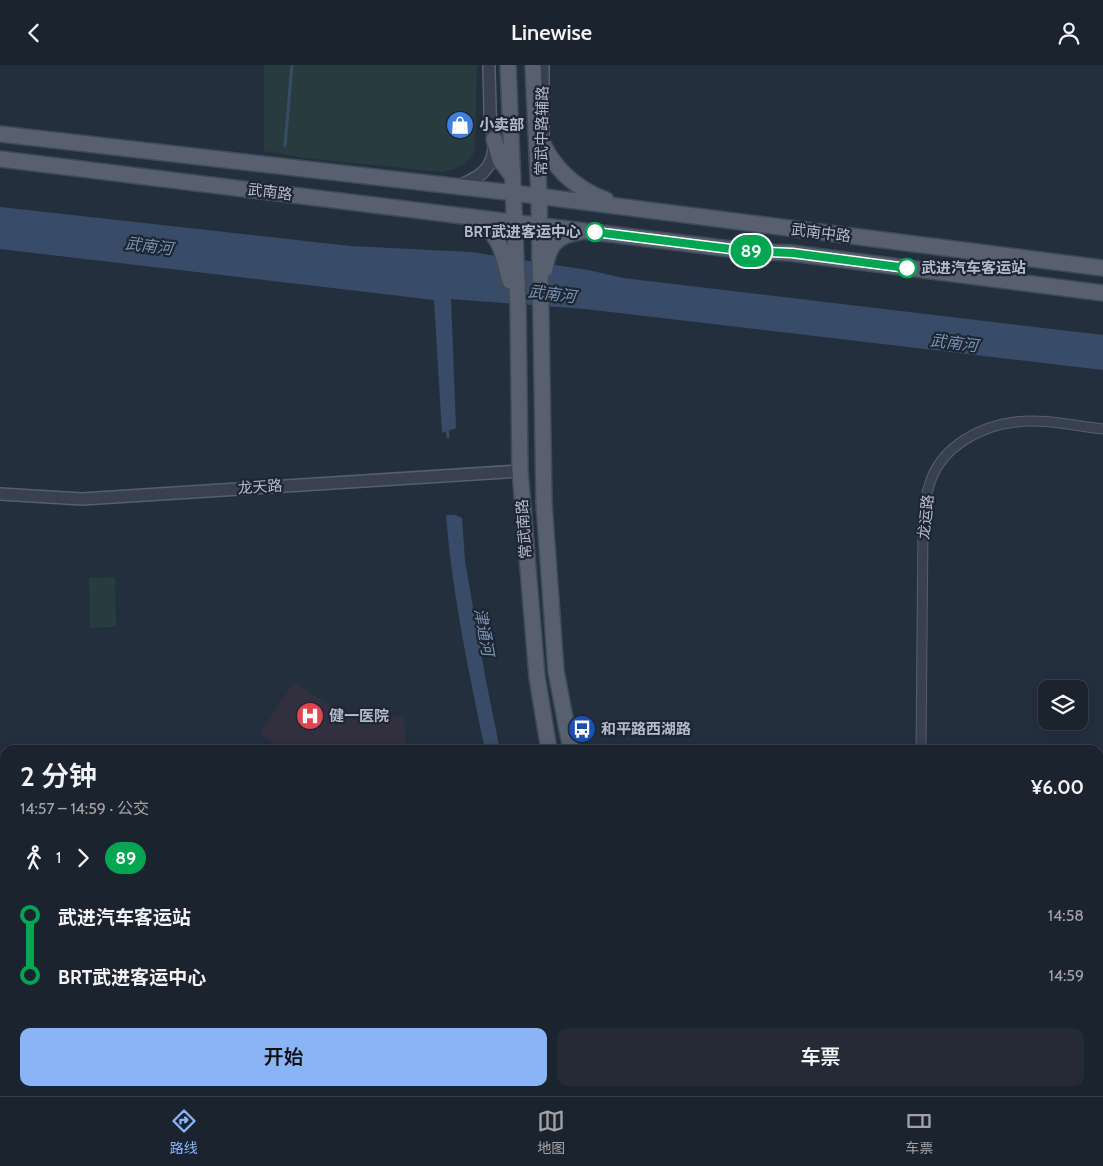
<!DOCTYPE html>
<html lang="zh">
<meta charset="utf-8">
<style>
body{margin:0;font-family:Cabin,"Noto Sans SC",sans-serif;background:#242b36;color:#f1f3f6;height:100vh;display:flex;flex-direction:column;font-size:19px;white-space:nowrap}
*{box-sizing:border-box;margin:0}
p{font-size:16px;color:#a0a4aa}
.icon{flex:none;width:28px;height:28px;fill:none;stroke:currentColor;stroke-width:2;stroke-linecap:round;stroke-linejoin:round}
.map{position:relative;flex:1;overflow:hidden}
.sheet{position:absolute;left:0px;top:680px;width:1104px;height:351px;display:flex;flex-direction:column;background:#1b232e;border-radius:15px 15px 0 0;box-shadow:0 2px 12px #0003,0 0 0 1px #39404a}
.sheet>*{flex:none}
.badge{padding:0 10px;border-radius:16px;font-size:18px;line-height:32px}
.fabs{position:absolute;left:1038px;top:615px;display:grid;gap:10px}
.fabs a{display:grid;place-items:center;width:50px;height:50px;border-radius:10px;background:#1b232e;box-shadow:0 2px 12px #0003,0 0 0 1px #39404a;font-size:25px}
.map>.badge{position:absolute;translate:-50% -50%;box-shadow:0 0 0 2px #fff}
.legs{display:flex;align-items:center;gap:8px;height:55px;padding:0 20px;font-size:16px}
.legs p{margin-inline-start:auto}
.overview{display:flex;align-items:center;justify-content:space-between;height:85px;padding:0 20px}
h1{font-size:28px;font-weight:600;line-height:38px}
.button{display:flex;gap:10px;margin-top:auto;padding:10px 20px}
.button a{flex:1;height:58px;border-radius:10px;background:#8ab4f8;color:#111;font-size:20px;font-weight:600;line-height:58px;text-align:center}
.button a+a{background:#242b36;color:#f1f3f6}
ul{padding:0 20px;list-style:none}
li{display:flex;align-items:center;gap:18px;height:60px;font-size:19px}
li i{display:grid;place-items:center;width:8px;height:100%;margin:0 6px;background:currentColor}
li i::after{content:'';width:12px;height:12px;margin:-6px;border:4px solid;border-radius:50%;background:#1b232e}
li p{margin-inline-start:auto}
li:first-child i{background:linear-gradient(#0000 50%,currentColor 0)}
li:last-child i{background:linear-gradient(currentColor 50%,#0000 0)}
header{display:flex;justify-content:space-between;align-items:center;height:65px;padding:0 20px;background:#1b232e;font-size:22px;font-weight:600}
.tabs{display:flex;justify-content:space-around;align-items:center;height:70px;border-top:1px solid #39404a;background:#1b232e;font-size:14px;color:#a0a4aa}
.tabs a{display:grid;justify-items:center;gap:2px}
.tabs .selected{color:#8ab4f8}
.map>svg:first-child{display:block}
.medical{fill:#32303f}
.green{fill:#263c3f}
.water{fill:#394c67}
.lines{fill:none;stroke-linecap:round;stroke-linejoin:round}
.stream{stroke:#394c67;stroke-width:3}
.minor-casing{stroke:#565f6c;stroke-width:11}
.tertiary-casing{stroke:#565f6c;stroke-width:14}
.primary-casing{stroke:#414a57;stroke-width:18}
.motorway-casing{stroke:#434c59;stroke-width:20}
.minor{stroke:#38414e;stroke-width:9}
.tertiary{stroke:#38414e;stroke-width:11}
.primary{stroke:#56606e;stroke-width:15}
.motorway{stroke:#746855;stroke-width:18}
.line-1-casing{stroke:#fff;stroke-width:11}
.line-1{stroke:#00a651;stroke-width:8}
.stop-1-dot{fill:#fff;stroke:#00a651;stroke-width:2.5}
.labels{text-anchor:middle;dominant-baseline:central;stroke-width:4.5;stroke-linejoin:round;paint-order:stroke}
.poi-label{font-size:15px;font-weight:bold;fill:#b4bcc9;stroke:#1d2633;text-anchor:start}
.street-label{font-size:15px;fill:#b4bcc9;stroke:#1d2633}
.stop-label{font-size:15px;font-weight:bold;fill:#b4bcc9;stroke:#1d2633;text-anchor:end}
.water-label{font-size:16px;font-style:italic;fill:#7c92b1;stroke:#1d2633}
</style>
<header><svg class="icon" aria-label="back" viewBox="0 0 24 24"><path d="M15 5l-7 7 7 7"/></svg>Linewise<svg class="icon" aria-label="person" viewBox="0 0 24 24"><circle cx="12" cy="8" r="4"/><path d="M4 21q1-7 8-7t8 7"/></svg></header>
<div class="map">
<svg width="1103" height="1031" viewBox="0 0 1103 1031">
<rect width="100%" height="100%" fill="#242f3e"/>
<path class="medical" d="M294 617 353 655 404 651 406 685H285L260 669Z"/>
<path class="green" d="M264 0H477L475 86C465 101 459 104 441 107L303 93 264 86Z
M115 512 116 562 90 563 89 513Z
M729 1026H810V1031H728Z"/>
<path class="water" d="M0 142 350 181 471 187 588 205 623 213 1103 270V305L585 244 451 234 456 363 442 368 434 235 0 184Z
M446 450H455L462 453 465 496 486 616 500 685H485C469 607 452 529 446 450Z"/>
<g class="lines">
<path class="stream" d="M285 81 292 0
M447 362 448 372"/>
<g class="minor-casing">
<path id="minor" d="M921 685 923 460C924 444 925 430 931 415 943 381 981 361 1015 357 1044 353 1074 361 1103 364"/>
</g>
<g class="tertiary-casing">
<path id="tertiary" d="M543 0V75
M456 122C467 117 479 113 486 104 500 88 491 65 490 47 490 31 489 16 489 0
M0 429 82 434 520 406"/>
</g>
<g class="primary-casing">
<path id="primary" d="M508 0 518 242 520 406 537 612 549 685
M533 0 539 132 544 438 556 606 571 685
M0 69 514 128 1103 203
M539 70C551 101 574 123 606 135
M494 74 500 95 513 112
M0 94 747 186 791 188 1103 228
M471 156C501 164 503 190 510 216
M545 204C548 181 556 170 580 167
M1099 899 1103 900
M1099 919H1103
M0 968 5 967
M0 989 5 988
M598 1026 599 1031
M620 1026V1031"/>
</g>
<g class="motorway-casing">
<path id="motorway" d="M639 1026 640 1031"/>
</g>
<use href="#minor" class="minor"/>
<use href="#tertiary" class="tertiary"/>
<use href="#primary" class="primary"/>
<use href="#motorway" class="motorway"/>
</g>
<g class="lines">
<g class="line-1-casing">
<path id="line-1" d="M595 167 747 186 792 188 907 203"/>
</g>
<use href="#line-1" class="line-1"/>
</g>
<defs>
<g id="shop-disc" transform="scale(1.4375)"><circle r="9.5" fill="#3f7fe0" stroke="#1d2633"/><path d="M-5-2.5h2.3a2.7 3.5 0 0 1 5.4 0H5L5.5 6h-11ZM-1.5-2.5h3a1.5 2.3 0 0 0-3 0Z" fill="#fff"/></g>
<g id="hospital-disc" transform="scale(1.4375)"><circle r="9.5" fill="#e0444e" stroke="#1d2633"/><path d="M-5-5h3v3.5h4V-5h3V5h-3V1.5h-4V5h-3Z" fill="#fff"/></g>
<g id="bus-disc" transform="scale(1.4375)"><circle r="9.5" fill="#1a4fb4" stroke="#1d2633"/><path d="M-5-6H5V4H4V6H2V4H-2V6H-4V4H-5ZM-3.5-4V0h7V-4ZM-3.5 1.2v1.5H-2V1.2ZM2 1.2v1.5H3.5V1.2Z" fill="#fff"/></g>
</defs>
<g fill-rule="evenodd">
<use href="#shop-disc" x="460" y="60"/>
<use href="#hospital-disc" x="310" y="651"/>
<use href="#bus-disc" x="582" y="664"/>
</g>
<g class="stop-1-dot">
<circle cx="595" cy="167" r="9"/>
<circle cx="907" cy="203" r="9"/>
</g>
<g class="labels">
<g class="poi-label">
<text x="479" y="60">小卖部</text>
<text x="329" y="651">健一医院</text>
<text x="601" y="664">和平路西湖路</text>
</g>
<g class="street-label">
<text transform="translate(542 66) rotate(-89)">常武中路辅路</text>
<text transform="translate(270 127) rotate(7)">武南路</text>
<text transform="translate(821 168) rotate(7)">武南中路</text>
<text transform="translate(260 422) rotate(-4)">龙天路</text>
<text transform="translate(926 452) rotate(-84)">龙运路</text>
<text transform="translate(524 464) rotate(-94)">常武南路</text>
</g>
<g class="stop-label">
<text x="581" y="167">BRT武进客运中心</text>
<text x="921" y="203" text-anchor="start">武进汽车客运站</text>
</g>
<g class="water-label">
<text transform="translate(149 181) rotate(7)">武南河</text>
<text transform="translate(552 229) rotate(7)">武南河</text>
<text transform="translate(954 278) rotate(7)">武南河</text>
<text transform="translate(484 567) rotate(80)">津通河</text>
</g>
</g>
</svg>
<div class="fabs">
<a><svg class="icon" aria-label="layers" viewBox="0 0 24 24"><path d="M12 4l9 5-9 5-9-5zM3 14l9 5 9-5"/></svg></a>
</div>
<b class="badge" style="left:751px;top:186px;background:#00a651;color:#fff">89</b>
<section class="sheet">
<div class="overview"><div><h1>2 分钟</h1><p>14:57 – 14:59 · 公交</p></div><b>¥6.00</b></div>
<div class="legs"><svg class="icon" aria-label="walk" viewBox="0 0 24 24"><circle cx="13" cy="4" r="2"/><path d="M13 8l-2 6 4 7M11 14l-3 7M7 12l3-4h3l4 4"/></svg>1<svg class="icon" aria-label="forward" viewBox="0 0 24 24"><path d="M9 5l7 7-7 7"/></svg><b class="badge" style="background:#00a651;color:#fff">89</b></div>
<ul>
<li><i style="color:#00a651"></i><b>武进汽车客运站</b><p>14:58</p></li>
<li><i style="color:#00a651"></i><b>BRT武进客运中心</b><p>14:59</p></li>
</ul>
<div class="button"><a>开始</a><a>车票</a></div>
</section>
</div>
<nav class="tabs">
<a class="selected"><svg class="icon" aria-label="directions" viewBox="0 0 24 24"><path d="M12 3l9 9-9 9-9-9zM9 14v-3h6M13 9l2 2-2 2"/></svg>路线</a>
<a><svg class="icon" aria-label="map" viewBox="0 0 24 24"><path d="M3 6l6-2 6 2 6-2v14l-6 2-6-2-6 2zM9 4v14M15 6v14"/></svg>地图</a>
<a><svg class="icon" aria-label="tickets" viewBox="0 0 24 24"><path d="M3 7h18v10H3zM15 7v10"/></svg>车票</a>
</nav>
